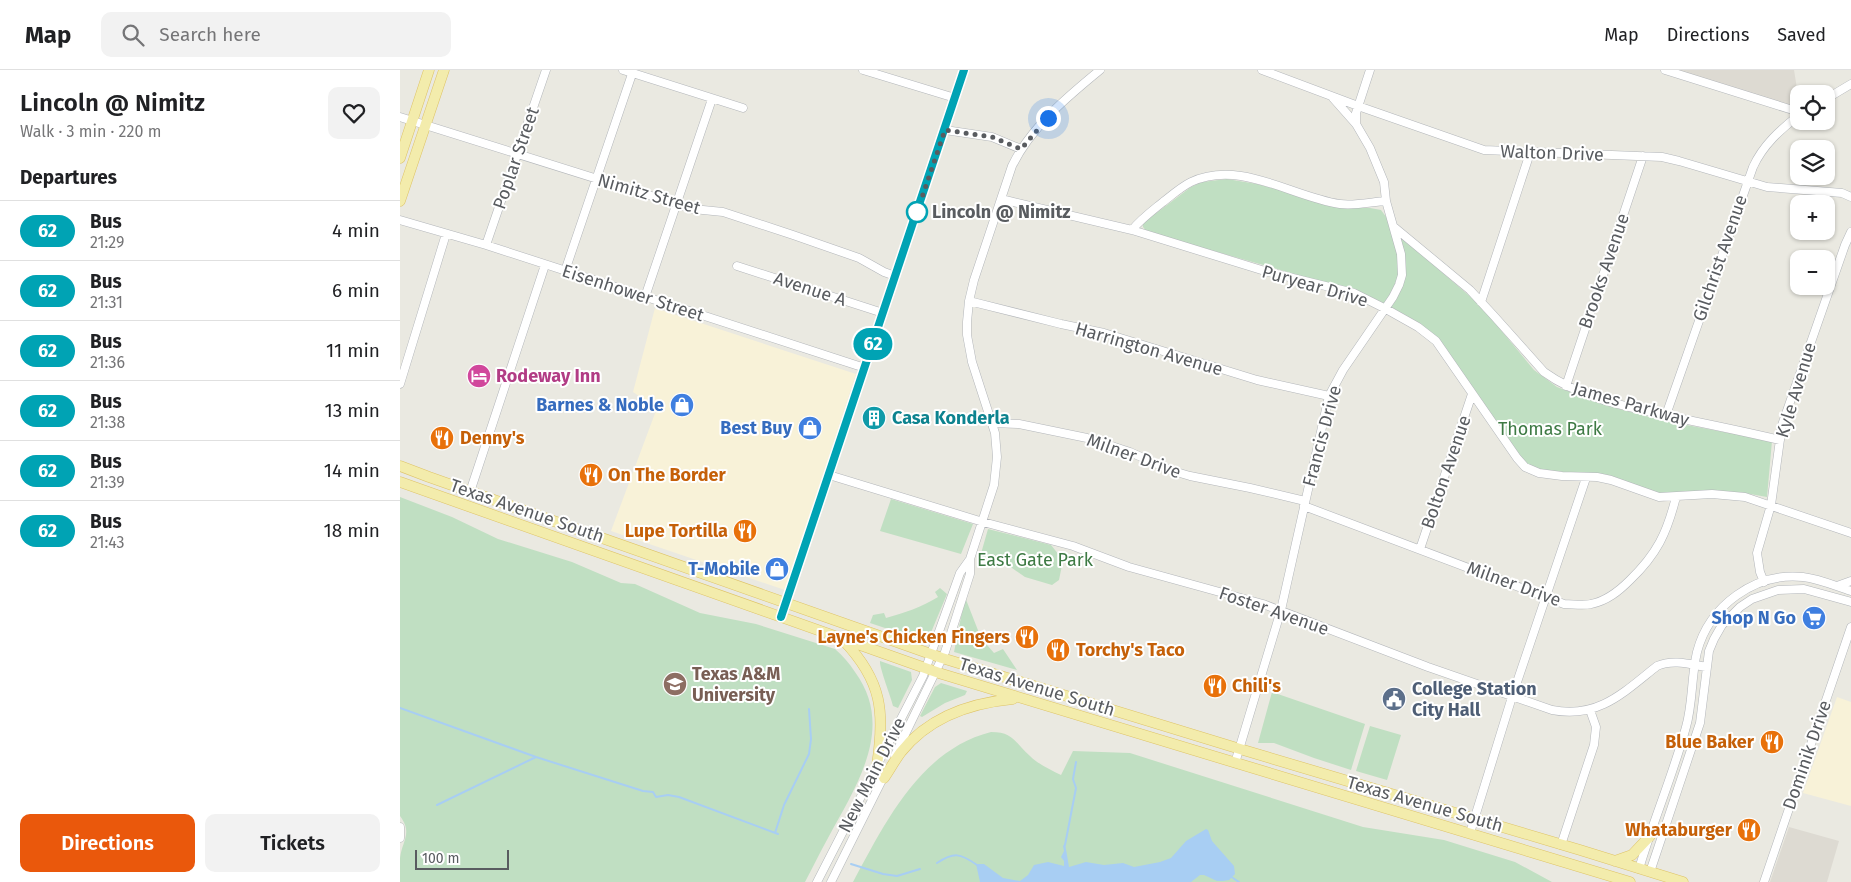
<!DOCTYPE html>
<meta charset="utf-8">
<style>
body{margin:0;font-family:"Fira Sans",sans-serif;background:#f2f2f2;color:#202124;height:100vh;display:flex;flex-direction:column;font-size:19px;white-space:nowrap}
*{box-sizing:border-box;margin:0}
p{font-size:16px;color:#757577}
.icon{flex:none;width:28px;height:28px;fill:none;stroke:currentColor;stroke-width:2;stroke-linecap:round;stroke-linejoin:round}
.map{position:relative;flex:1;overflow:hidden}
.drawer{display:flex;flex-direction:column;background:#fff;width:400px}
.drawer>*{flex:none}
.badge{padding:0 10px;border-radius:16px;font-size:18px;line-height:32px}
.buttons{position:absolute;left:1390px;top:15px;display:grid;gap:10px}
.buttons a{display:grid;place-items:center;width:45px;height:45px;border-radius:10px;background:#fff;box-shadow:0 1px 4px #0004;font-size:25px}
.scale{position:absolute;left:15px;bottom:12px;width:94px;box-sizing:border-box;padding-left:5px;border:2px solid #595c60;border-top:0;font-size:14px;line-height:18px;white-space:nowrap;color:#595c60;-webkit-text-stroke:4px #fff;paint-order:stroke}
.you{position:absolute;width:25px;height:25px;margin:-12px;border:4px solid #fff;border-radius:50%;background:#1a73e8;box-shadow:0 0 0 8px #1a73e833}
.map>.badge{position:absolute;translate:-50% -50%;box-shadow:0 0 0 2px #fff}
h2{padding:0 20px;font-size:19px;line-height:45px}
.round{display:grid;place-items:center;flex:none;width:52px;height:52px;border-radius:10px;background:#f2f2f2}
.headline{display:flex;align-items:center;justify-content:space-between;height:85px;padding:0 20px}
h1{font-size:24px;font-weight:600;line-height:38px}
.primary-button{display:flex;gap:10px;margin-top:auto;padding:10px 20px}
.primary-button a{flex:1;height:58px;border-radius:10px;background:#ea580c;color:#fff;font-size:20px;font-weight:600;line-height:58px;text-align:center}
.primary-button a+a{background:#f2f2f2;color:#202124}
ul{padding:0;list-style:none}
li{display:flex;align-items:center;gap:15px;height:60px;padding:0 20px;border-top:1px solid #e0e0e0}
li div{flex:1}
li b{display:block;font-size:19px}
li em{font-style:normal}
li .badge{min-width:55px;font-weight:700;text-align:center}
header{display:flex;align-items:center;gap:30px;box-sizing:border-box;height:70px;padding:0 25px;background:#fff;border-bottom:1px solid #e0e0e0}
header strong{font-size:24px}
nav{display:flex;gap:28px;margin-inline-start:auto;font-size:18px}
.search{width:350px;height:45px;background:#f2f2f2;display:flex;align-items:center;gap:12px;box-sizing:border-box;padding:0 18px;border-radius:10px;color:#757577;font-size:19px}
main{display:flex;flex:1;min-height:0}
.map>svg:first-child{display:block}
.commercial{fill:#f8f2d8}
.education{fill:#dddad2}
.green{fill:#c0dfc2}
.water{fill:#a8cef3}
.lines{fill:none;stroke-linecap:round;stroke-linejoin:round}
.stream{stroke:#a8cef3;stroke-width:2}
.minor-casing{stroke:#b3b6ba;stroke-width:9}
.major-casing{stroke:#dec366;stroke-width:11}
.minor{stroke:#fff;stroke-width:8}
.major{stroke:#f3ecac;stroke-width:10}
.line-casing{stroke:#fff;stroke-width:11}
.line{stroke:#00a3b4;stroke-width:8}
.walk{stroke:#595c60;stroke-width:5;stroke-dasharray:0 9}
.stop-dot{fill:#fff;stroke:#00a3b4;stroke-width:2.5}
.labels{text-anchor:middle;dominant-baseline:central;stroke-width:4;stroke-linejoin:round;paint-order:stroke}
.street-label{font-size:18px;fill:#595c60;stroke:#fff}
.stop-label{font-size:18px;font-weight:bold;fill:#595c60;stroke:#fff;text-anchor:start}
.hotel-label{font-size:18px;font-weight:bold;fill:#b23c85;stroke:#fff;text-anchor:start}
.shop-label{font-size:18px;font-weight:bold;fill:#366cbe;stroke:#fff;text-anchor:end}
.culture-label{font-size:18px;font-weight:bold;fill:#0d838f;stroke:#fff;text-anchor:start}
.park-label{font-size:18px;fill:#3e7a44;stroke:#fff}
.food-label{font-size:18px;font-weight:bold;fill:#c56008;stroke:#fff;text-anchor:start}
.education-label{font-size:18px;font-weight:bold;fill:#785e54;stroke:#fff;text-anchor:start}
.service-label{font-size:18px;font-weight:bold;fill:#4e5e75;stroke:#fff;text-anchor:start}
</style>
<header>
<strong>Map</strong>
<div class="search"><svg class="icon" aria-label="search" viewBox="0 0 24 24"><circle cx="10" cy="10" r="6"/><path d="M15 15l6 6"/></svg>Search here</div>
<nav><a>Map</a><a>Directions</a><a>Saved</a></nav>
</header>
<main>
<section class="drawer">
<div class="headline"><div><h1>Lincoln @ Nimitz</h1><p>Walk · 3 min · 220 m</p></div><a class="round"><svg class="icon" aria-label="heart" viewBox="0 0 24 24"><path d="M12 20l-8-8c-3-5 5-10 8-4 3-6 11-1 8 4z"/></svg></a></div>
<h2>Departures</h2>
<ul>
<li><span class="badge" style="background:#00a3b4;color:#fff">62</span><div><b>Bus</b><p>21:29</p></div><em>4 min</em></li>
<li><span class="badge" style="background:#00a3b4;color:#fff">62</span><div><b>Bus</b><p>21:31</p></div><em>6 min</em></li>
<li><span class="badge" style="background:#00a3b4;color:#fff">62</span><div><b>Bus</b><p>21:36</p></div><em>11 min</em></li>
<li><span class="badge" style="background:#00a3b4;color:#fff">62</span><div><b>Bus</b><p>21:38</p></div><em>13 min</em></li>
<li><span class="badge" style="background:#00a3b4;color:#fff">62</span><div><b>Bus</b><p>21:39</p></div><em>14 min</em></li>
<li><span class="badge" style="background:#00a3b4;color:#fff">62</span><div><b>Bus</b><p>21:43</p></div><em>18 min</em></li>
</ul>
<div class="primary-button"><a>Directions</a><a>Tickets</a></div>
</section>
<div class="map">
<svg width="1451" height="812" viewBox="0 0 1451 812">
<rect width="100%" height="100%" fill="#eae9e1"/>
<path class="commercial" d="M255 238 456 304 385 520 211 461 257 338 233 322Z
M1437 627 1451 632V736L1403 723Z"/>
<path class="education" d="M1265 0H1394L1399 31V42Z
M1389 757 1439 771 1427 812H1370Z"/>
<path class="green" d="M827 109 857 114 947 138H970L981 140 1001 167 1080 235 1134 300 1157 317 1208 336 1265 351 1372 371 1367 427 1339 422 1258 424 1193 405 1142 402 1122 394 1040 272 958 222 747 162 743 157V153L791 117 802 112Z
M0 427 52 447 98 469 172 492 221 513 235 514 300 543 356 554 435 579C443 586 449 593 455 602 496 658 456 716 428 768 420 782 413 797 405 812H0C0 804 0 796 0 788 2 771 13 763 0 746Z
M491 429 573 454 561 484 480 461Z
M588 459 651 475 663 490 659 510 652 515 625 507 612 498 580 487Z
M540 518 547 524 527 572 470 553 473 545 484 543 486 548C504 543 522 537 538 527L535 522Z
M565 527 581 568 594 583 603 579 617 600 554 582Z
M480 591 511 602 512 610 498 638 493 636C491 627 479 597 480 591Z
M541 613 567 621 565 625 545 633 522 647 520 646 535 617Z
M872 622 965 654 951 700 914 688 874 673H858Z
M970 656 1001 665 987 710 956 701Z
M591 662C614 662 615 673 630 686 638 694 651 700 661 705L673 681 730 683 963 757 1044 770 1115 792 1152 812H453C485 753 520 680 591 662Z"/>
<path class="water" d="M806 759 808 760 812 771 834 796 835 804 829 810 823 811H817L804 805H800L791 812H580L576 794H584L603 808 620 811 628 805 634 795 648 792 664 796V791L661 787 664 781 663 776 665 773 669 797 686 792 704 795 723 793 734 797 760 792 771 788 786 771Z"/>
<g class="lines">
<path class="stream" d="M0 638 136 687 243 721 253 722 256 727 268 725 279 727 378 764
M37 735 136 687
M375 763 384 735 409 684 411 669 409 639
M665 775 676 718 673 709 676 692
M537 793C554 782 560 783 577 795
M451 794 483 804 497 806 520 799
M830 806 839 812"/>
<g class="minor-casing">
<path id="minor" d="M223 0 343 38
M463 0 555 28
M862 0 958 36 1084 80 1262 87 1279 91 1367 117 1442 123 1451 127
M1265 0 1399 42
M933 28 956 54
M1426 29 1451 14
M0 47 277 134 293 139 323 142 393 165 459 188 484 202 495 206
M545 60 592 67 621 79
M601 129 732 160 868 202 954 223 986 239 1018 257 1036 271 1117 388 1125 397 1139 403 1162 406 1197 407 1211 410 1259 427 1312 424 1345 427 1451 463
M0 150 86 175 465 298
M994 157 1070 220 1094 246 1144 302C1181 329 1233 338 1278 348 1312 355 1346 362 1380 370
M732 160C741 149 752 141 763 132 772 125 781 117 791 112 840 89 892 127 940 134 955 136 971 132 986 131
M86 175 146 0
M337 196 483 243
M165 201 232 4
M245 227 312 29
M569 231 661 254 704 263 857 310 929 326
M1081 232 1130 83
M0 314 46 164
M1166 316 1243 86
M1266 345 1353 97C1363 75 1380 60 1399 45
M592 353 619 354 687 368 730 382 773 401 790 406 850 418 905 431
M429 405 583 452 673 476 729 497 863 534 1028 597 1152 640C1198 649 1223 623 1257 596 1273 589 1289 594 1306 597
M70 422 145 195
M904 436 1164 534C1173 534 1183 536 1191 534 1207 531 1219 521 1230 510 1257 484 1267 463 1276 427
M1020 479 1072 324
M1364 512 1360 502 1357 483 1371 435 1382 355 1445 175 1451 162
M1437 516 1451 511
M381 547 564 0
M495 685 545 582 570 504V489L594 415 597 387 595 363 572 292 567 265V252L569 231 574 210 612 96C631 57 667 27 700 0
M835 693 881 540 929 326 943 300 993 227 999 215 1002 205 1001 184 986 131 984 112 970 78 956 54V43L970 0
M0 757V768
M1070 763 1112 627 1186 408
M1161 775 1194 675 1196 657 1190 640
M1239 799C1253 751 1273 705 1286 657 1293 633 1291 607 1297 582 1309 536 1355 502 1403 507 1420 509 1435 516 1451 521
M1250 802 1300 653 1309 581 1314 569 1322 555 1340 537 1352 529 1378 520 1404 519 1451 532
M417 812 523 606 560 503 570 489
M431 812 485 704
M1364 812 1451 557"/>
</g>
<g class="major-casing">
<path id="major" d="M0 88 29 0
M0 131 44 0
M0 396 29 407 542 588 840 679 1180 780 1283 812
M0 412 542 604 1230 812
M444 571C482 611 485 642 477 695
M484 708C490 699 495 690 501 682 529 647 570 633 613 629
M1215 791 1232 785 1250 766"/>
</g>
<use href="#minor" class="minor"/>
<use href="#major" class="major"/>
</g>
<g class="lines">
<g class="line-casing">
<path id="line" d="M381 547 564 0"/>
</g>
<use href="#line" class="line"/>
<path class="walk" d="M517 142 545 60 592 67 621 79 648 48"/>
</g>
<defs>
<g id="hotel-disc" transform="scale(1.25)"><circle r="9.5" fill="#d1479c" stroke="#fff"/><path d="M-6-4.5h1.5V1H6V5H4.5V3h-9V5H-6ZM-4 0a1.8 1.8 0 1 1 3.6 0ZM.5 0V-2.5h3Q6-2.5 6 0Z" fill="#fff"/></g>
<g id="shop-disc" transform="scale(1.25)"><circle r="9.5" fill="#3f7fe0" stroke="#fff"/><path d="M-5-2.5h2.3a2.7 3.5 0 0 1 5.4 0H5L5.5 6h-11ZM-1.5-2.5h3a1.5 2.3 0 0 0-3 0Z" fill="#fff"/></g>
<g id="building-disc" transform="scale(1.25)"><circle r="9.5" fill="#0f9aa8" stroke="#fff"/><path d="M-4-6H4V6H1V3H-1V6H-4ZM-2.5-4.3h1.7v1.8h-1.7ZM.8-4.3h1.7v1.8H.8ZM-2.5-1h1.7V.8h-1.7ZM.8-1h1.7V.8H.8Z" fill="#fff"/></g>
<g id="restaurant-disc" transform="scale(1.25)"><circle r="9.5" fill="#e8710a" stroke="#fff"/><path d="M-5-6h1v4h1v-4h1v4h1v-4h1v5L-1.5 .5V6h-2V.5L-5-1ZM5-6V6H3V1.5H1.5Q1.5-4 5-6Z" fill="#fff"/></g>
<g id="supermarket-disc" transform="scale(1.25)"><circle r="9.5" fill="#3f7fe0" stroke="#fff"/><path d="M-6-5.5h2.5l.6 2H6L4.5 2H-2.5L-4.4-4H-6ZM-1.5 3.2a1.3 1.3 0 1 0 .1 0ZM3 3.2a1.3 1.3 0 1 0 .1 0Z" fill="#fff"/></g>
<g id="university-disc" transform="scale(1.25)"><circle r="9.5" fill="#8d6e63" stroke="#fff"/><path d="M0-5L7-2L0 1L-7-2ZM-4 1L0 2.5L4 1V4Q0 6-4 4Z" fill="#fff"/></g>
<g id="civic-disc" transform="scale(1.25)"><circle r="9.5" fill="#5c6f8a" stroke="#fff"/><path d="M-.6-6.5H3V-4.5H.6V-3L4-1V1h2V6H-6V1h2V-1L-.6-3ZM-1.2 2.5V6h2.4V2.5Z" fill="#fff"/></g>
</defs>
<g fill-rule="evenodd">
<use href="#hotel-disc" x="79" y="306"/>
<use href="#shop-disc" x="282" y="335"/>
<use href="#building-disc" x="474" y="348"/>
<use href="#shop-disc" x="410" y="358"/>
<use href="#restaurant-disc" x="42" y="368"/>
<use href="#restaurant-disc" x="191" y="405"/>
<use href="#restaurant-disc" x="345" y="461"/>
<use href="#shop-disc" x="377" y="499"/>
<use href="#supermarket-disc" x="1414" y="548"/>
<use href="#restaurant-disc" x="627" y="567"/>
<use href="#restaurant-disc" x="658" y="580"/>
<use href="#university-disc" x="275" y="614"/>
<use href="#restaurant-disc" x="815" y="616"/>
<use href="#civic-disc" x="994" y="629"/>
<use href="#restaurant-disc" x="1372" y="672"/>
<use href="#restaurant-disc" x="1349" y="760"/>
</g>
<circle class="stop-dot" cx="517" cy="142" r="10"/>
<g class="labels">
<g class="street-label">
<text transform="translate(1152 83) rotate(2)">Walton Drive</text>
<text transform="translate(116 88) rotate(-71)">Poplar Street</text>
<text transform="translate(249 124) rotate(16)">Nimitz Street</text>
<text transform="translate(1320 188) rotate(-71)">Gilchrist Avenue</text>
<text transform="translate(1204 201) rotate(-71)">Brooks Avenue</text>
<text transform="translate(915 216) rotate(16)">Puryear Drive</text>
<text transform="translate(410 219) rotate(18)">Avenue A</text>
<text transform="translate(233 223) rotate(18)">Eisenhower Street</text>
<text transform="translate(749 279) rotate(16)">Harrington Avenue</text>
<text transform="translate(1396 320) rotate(-73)">Kyle Avenue</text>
<text transform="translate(1231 334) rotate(16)">James Parkway</text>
<text transform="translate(922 366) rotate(-75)">Francis Drive</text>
<text transform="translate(734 386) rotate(20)">Milner Drive</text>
<text transform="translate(1046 402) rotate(-71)">Bolton Avenue</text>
<text transform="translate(127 441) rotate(19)">Texas Avenue South</text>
<text transform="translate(1114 514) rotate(20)">Milner Drive</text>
<text transform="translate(874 541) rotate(19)">Foster Avenue</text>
<text transform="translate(637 617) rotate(17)">Texas Avenue South</text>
<text transform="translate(1407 685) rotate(-71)">Dominik Drive</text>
<text transform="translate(472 705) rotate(-63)">New Main Drive</text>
<text transform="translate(1025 734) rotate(16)">Texas Avenue South</text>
</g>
<g class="stop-label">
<text x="532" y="142">Lincoln @ Nimitz</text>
</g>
<g class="hotel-label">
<text x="96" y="306">Rodeway Inn</text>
</g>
<g class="shop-label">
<text x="264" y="335">Barnes &amp; Noble</text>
<text x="392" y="358">Best Buy</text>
<text x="360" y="499">T-Mobile</text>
<text x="1396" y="548">Shop N Go</text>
</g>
<g class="culture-label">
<text x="492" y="348">Casa Konderla</text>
</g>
<g class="park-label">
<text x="1150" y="359">Thomas Park</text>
<text x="635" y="490">East Gate Park</text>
</g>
<g class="food-label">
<text x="60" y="368">Denny's</text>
<text x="208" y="405">On The Border</text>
<text x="328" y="461" text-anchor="end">Lupe Tortilla</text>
<text x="610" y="567" text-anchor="end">Layne's Chicken Fingers</text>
<text x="676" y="580">Torchy's Taco</text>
<text x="832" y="616">Chili's</text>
<text x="1354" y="672" text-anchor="end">Blue Baker</text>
<text x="1332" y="760" text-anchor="end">Whataburger</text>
</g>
<g class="education-label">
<text x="292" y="604">Texas A&amp;M<tspan x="292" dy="21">University</tspan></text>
</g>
<g class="service-label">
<text x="1012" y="619">College Station<tspan x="1012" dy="21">City Hall</tspan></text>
</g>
</g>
</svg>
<div class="buttons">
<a><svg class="icon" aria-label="locate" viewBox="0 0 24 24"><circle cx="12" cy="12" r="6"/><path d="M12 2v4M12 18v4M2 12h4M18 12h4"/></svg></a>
<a><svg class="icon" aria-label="layers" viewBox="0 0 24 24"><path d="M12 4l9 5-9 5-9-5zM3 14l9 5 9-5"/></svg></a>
<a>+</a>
<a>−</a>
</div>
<div class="scale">100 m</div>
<div class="you" style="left:648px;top:48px"></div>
<b class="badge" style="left:473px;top:274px;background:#00a3b4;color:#fff">62</b>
</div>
</main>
